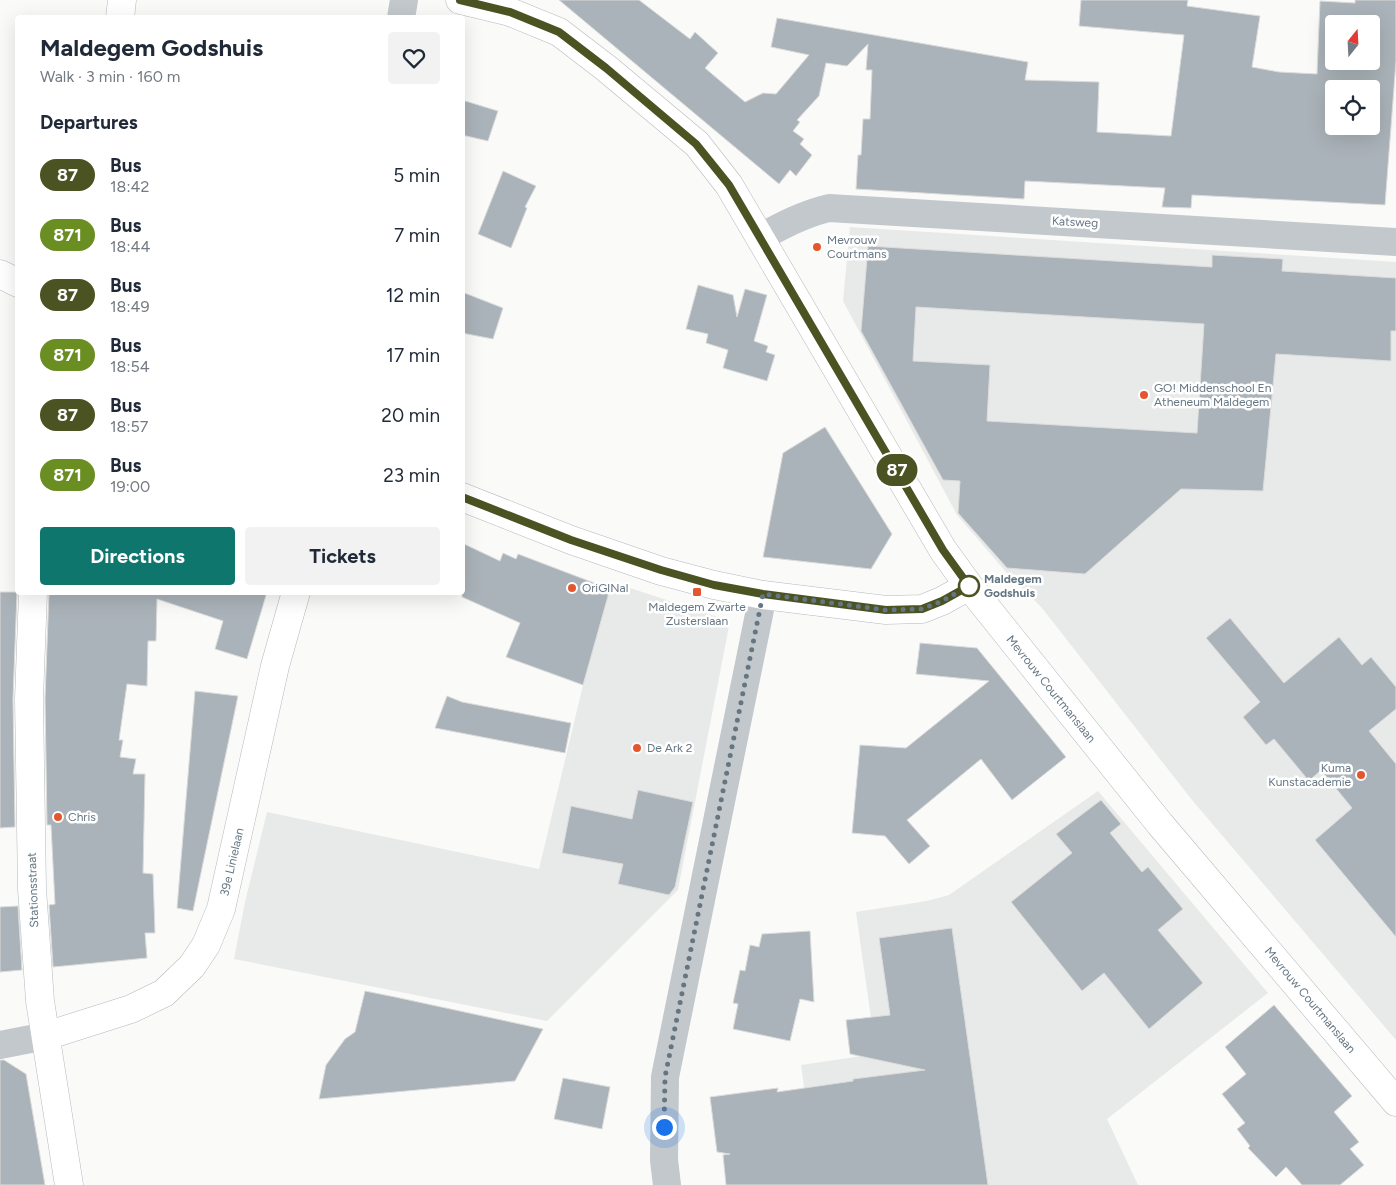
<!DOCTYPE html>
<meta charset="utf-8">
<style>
body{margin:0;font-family:Figtree,sans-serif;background:#f2f2f3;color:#1f2937;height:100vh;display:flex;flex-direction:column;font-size:19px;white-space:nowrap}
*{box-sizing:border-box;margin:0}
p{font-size:16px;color:#747a83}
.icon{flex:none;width:28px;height:28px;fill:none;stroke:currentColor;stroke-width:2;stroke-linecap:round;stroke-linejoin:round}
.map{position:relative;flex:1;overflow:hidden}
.details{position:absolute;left:15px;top:15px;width:450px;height:580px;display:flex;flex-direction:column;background:#fff;border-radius:5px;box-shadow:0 5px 20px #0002}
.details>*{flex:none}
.badge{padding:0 10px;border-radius:16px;font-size:18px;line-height:32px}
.needle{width:32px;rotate:18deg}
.buttons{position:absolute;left:1325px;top:15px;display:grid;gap:10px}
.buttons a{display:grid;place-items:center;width:55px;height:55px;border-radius:5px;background:#fff;box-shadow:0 5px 20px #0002;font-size:25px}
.you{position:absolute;width:25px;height:25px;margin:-12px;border:4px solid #fff;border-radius:50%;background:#1a73e8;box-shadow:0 0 0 8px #1a73e833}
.map>.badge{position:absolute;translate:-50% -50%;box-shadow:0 0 0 2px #fff}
h2{padding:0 25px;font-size:19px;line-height:45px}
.round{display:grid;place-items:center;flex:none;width:52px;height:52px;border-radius:5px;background:#f2f2f3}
.headline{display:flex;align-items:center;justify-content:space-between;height:85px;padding:0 25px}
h1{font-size:24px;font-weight:700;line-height:38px}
.cta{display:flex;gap:10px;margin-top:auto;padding:10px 25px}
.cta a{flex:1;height:58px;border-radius:5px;background:#0f766e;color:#fff;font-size:20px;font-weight:700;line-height:58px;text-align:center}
.cta a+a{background:#f2f2f3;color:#1f2937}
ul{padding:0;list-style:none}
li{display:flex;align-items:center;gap:15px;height:60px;padding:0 25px}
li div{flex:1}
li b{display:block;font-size:19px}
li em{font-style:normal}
li .badge{min-width:55px;font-weight:700;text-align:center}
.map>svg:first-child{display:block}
.built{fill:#e8e9e9}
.building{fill:#aab3b9;stroke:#dcdcda;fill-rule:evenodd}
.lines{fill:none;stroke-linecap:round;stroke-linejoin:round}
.secondary-casing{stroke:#b3babf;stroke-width:29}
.street{stroke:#c3c8cc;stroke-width:28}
.secondary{stroke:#fff;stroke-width:28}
.line-casing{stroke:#fff;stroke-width:11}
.line{stroke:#4a5321;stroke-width:8}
.walk{stroke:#657683;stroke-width:5;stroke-dasharray:0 9}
.poi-dot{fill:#e4572e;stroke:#fff;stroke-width:2}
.stop-dot{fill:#fff;stroke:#4a5321;stroke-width:2.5}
.labels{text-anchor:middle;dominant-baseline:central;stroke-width:5;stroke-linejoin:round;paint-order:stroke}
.street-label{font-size:12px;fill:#657683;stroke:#fff}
.poi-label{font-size:12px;fill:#657683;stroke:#fff;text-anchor:start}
.stop-label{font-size:12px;font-weight:bold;fill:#657683;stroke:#fff;text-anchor:start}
</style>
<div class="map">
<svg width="1396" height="1185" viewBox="0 0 1396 1185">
<rect width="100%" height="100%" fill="#fafaf8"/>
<path class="built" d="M850 227 1396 262V1040L1192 800 1042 608 1006 572 957 515 843 301Z
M612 582 730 621 678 890 547 1021 234 959 245 902 267 812 539 869 583 685Z
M1098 791 1268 993 1107 1119 1138 1185H818L801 1065 876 1054 856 912 927 901 949 895Z"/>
<path class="building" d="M559 0H639L690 39 695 32 718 53 705 68 745 102 763 93 776 94 809 55 771 47 777 18 1028 62 1025 80 1099 82 1097 132 1171 136 1184 35 1079 26 1081 0H1188L1187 6 1260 16 1252 67 1279 72 1317 74 1320 1 1355 3V0H1396V61L1385 205 1192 195 1191 208 1162 207 1165 188 1025 181 1024 199 856 189 858 155H861L863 119H870L872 70H866L868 44 847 66 826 63 819 96 797 120 800 122 793 131 804 139 800 144 812 155 796 176 790 170 779 184ZM1334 24H1371V61H1334ZM1334 89H1371V126H1334Z
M462 100 498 111 488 141 462 135Z
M503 171 536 186 525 207 527 208 511 248 478 234Z
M868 246 1212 267V255L1283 259 1282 271 1396 278V331H1391V361L1276 354 1263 491 1181 489 1085 574 1007 568 958 513 960 481 943 480 861 331ZM916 307 1204 324 1197 433 987 421 990 365 913 361Z
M698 285 733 295 737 317 745 289 767 295 754 341 768 346 766 352 775 355 767 381 723 368 728 350 706 343 708 334 686 329Z
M462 292 503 308 493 339 462 333Z
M825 427 892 534 871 569 763 557 783 453Z
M462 543 500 561 503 553 516 559 518 554 610 589 583 685 506 657 520 623 462 597Z
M0 592H17L13 699 15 827 0 828Z
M49 592H267L247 659 215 649 223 621 157 599 156 641H148L147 686 127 684 119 740H123L120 757 136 759 133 774H145L143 873 153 874 155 933H145L147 958 53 967 49 905 55 904 51 825H47L45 699Z
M1230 618 1284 683 1339 637 1362 665 1371 657 1396 687V709L1369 731 1396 764V937L1315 840 1352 808 1321 770 1309 781 1274 739 1266 745 1243 717 1260 702 1206 638Z
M920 643 977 648 1066 757 1012 800 981 759 907 820 930 846 909 864 885 836 852 833 860 745 906 748 989 681 916 674Z
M195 691 238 696 193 911 177 908Z
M447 696 462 702 571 723 565 753 435 728Z
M638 790 693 802 675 887 669 895 618 884 623 864 562 853 571 806 632 819Z
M1101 800 1121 824 1110 833 1142 872 1148 867 1183 909 1158 930 1203 983 1149 1029 1104 973 1082 991 1011 902 1072 853 1056 834Z
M18 906 22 970 0 972V907Z
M952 928 988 1185H726L723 1155 730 1154 717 1152 710 1097 778 1088 777 1092 853 1081V1079L925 1070 850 1054 846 1020 890 1015 879 938Z
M810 931 814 1002 800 999 790 1041 733 1029 738 1004 733 1003 740 970 745 971 750 945 759 947 762 934Z
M365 991 395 997 543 1029 515 1081 319 1099 326 1065 345 1039 355 1032Z
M1274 1005 1352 1096 1334 1112 1359 1142 1350 1149 1364 1165 1340 1185H1302L1286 1167 1276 1177 1248 1148 1250 1146 1237 1129 1245 1123 1222 1094 1246 1074 1225 1047Z
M0 1060H4L26 1074 45 1185H0Z
M563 1078 610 1087 602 1129 554 1119Z"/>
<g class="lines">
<g class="secondary-casing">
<path id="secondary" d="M460 0 510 12 559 32 606 68 697 144 729 185 943 550 969 586 1160 824 1396 1102
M120 18 122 0
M0 274 18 283
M462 497 571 540 661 571 714 585 763 595 886 610 922 609 942 601 969 586
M33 592 29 699 32 889 40 1001 69 1185
M46 1036 131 1009 164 993 192 966 206 945 221 909 275 666 296 592"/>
</g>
<path class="street" d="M401 18 404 0
M761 237C783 225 804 214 829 208L1396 242
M0 1045 46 1036
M667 1185 664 1160 665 1077 763 595"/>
<use href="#secondary" class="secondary"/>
</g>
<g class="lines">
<g class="line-casing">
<path id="line" d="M460 0 510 12 559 32 606 68 696 144 729 185 943 550 969 586 942 601 922 609 886 610 763 594 714 585 661 570 571 540 462 497"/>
</g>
<use href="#line" class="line"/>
<path class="walk" d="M664 1127 665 1077 763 594 886 610 922 609 942 601 969 586"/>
</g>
<g class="poi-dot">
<circle cx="817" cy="247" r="5"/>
<circle cx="1144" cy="395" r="5"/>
<circle cx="572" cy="588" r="5"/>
<rect x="692" y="587" width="10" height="10" rx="2.5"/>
<circle cx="637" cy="748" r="5"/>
<circle cx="1361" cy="775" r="5"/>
<circle cx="58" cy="817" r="5"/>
</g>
<circle class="stop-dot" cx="969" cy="586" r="10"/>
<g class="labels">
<g class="street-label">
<text transform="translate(1075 222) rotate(3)">Katsweg</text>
<text transform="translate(1051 689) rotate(51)">Mevrouw Courtmanslaan</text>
<text transform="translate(232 862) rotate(-77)">39e Linielaan</text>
<text transform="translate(33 890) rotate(-92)">Stationsstraat</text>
<text transform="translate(1310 1000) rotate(50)">Mevrouw Courtmanslaan</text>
</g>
<g class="poi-label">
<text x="827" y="240">Mevrouw<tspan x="827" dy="14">Courtmans</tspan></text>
<text x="1154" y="388">GO! Middenschool En<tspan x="1154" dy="14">Atheneum Maldegem</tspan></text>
<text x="582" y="588">OriGINal</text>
<text x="697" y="607" text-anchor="middle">Maldegem Zwarte<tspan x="697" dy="14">Zusterslaan</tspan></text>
<text x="647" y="748">De Ark 2</text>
<text x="1351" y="768" text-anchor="end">Kuma<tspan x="1351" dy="14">Kunstacademie</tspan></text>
<text x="68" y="817">Chris</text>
</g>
<g class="stop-label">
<text x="984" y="579">Maldegem<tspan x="984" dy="14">Godshuis</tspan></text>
</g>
</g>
</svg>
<div class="buttons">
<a><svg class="needle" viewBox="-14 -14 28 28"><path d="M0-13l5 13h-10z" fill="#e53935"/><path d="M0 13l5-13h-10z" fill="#747a83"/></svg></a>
<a><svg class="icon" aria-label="locate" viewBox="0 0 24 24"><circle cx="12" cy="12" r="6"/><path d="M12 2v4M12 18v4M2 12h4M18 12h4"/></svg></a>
</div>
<div class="you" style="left:664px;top:1127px"></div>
<b class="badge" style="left:897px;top:470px;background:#4a5321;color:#fff">87</b>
<section class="details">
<div class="headline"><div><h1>Maldegem Godshuis</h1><p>Walk · 3 min · 160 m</p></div><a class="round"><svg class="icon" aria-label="heart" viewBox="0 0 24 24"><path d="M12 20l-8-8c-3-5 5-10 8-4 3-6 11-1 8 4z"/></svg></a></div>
<h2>Departures</h2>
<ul>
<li><span class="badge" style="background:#4a5321;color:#fff">87</span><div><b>Bus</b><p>18:42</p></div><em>5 min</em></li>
<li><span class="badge" style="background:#6b8e23;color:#fff">871</span><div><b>Bus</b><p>18:44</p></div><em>7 min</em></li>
<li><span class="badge" style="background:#4a5321;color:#fff">87</span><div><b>Bus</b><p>18:49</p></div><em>12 min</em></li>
<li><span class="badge" style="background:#6b8e23;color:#fff">871</span><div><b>Bus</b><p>18:54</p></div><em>17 min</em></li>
<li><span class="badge" style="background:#4a5321;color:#fff">87</span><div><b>Bus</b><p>18:57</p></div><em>20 min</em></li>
<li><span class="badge" style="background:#6b8e23;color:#fff">871</span><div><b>Bus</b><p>19:00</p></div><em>23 min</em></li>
</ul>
<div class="cta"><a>Directions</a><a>Tickets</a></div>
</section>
</div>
